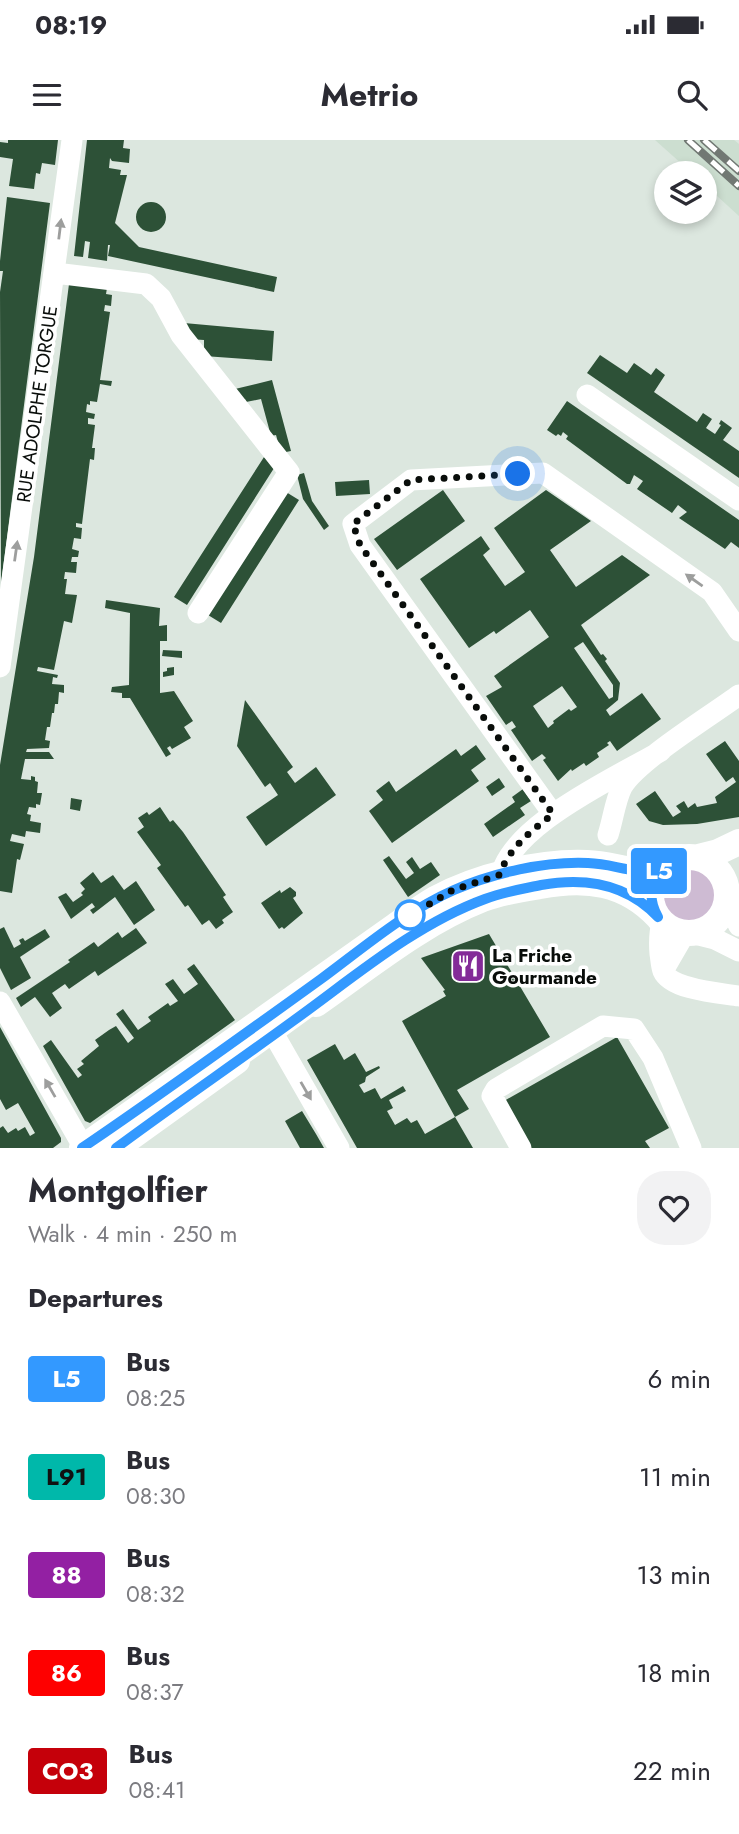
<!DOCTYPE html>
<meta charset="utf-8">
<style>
body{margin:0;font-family:Jost,sans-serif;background:#f2f2f3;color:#2b2b33;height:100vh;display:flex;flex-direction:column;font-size:26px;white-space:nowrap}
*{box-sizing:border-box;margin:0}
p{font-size:23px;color:#7c7c81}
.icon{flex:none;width:38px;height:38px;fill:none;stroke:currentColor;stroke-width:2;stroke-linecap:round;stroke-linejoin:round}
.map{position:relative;height:1008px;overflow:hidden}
.details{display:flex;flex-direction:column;background:#fff;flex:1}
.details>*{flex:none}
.badge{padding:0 14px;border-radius:5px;font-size:24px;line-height:46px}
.tools{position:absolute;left:654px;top:21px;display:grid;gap:14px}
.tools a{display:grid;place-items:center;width:63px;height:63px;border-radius:50%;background:#fff;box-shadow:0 4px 10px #0003;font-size:35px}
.you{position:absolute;width:35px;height:35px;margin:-18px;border:5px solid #fff;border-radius:50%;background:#1a73e8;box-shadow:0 0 0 10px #1a73e833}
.map>.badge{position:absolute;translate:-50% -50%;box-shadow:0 0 0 4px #fff}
h2{padding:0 28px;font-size:26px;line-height:63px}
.round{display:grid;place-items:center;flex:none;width:74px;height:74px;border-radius:28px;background:#f2f2f3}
.summary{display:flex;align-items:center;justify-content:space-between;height:119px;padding:0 28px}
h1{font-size:33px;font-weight:700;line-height:52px}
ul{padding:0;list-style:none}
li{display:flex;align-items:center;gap:21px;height:98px;padding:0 28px}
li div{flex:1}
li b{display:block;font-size:26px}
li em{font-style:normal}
li .badge{min-width:77px;font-weight:700;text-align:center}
.status{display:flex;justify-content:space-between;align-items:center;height:49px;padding:0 35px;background:#fff;direction:ltr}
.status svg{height:19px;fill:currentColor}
header{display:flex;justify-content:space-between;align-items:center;height:91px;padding:0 28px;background:#fff;font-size:32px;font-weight:700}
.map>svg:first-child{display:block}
.built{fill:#ccded0}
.green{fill:#cebbd3}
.building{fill:#2d5137;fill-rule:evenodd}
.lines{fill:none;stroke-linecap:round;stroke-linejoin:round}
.minor{stroke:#fff;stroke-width:21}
.major{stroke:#fff;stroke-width:26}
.rail-casing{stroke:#717873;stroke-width:8}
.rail{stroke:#fff;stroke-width:5;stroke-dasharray:16;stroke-linecap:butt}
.oneway{fill:#9d9e9d}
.line-casing{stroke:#fff;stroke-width:16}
.line{stroke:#39f;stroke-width:10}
.walk{stroke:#090d0a;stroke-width:7;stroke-dasharray:0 12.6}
.stop-dot{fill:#fff;stroke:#39f;stroke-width:3.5}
.labels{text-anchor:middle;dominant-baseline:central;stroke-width:7;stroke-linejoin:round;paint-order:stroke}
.street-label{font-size:19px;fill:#090d0a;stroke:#fff}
.poi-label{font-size:19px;font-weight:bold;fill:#090d0a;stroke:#fff;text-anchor:start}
</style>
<div class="status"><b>08:19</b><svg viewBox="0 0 49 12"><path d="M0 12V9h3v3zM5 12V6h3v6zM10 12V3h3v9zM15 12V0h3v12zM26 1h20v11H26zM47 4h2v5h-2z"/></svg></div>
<header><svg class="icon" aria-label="menu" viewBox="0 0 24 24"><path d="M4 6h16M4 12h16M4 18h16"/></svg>Metrio<svg class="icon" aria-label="search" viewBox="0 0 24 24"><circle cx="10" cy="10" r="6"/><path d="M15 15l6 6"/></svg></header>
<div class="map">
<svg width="739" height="1008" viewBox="0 0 739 1008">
<rect width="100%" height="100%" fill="#dce7df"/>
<path class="built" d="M655 0H734L739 4V76L705 45V33H692Z"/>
<path class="green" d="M663 755a27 27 0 1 1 54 0a27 27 0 1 1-54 0Z"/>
<path class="building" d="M8 0H58L55 25 42 23 40 34 36 33 34 49 9 46 13 19 0 17V2L8 3Z
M87 0H124L123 8 130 9 129 23 112 21 110 18 109 28 121 30 120 35H127L115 83 139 107 277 137 274 152 108 116 110 105H108L107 121 88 118 90 102 85 101 83 117 74 116Z
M7 57 50 63 1 444 0 152 3 131H0V121Z
M136 77a15 15 0 1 1 30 0a15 15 0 1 1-30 0Z
M69 144 107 148 106 154 112 155 111 166 105 165 104 171 110 172 100 240 112 241 111 246 100 244 97 262 90 261V265L87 264 86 272 95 274 94 279 88 278V284L95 285 92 308H95L94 320 90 319 82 384 76 383V387L82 388 81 399 74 398 72 409 79 411 78 417H72L71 422H77L76 433 65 432 64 439H67L65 454 77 455 72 483 64 481 54 530 38 527 37 531 58 535 57 538 53 537 52 544 64 545V553L59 552 58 564H55L54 573H52L50 587H47L45 600 50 601 49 608 27 609 26 612H49L54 619H25L21 639 31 640V636L35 637V641L38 642 37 653H42L40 665 36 664V668L29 667 27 674 31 675 30 681 41 683 40 693 26 691 25 697 12 694 10 701 24 704 20 720 17 719 12 753 0 751V625L34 417Z
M184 183 274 191 272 221 204 216V200L189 199Z
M600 215 627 233 634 223 651 235 656 228 665 235 654 252 697 282 703 273 712 279 706 288 715 294 721 285 719 284 721 280 732 288 723 300 739 311V338L587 233Z
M272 240 291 311 281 313 276 295 271 296 261 259 246 262 245 259 239 260 235 249Z
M567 261 739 380V408L731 402 725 409 679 378 687 372 678 365 672 373 637 349 643 341 634 335 630 344H627L566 299 568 296 563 292 561 296 558 294 556 296 547 290Z
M264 317 276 325 187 465 174 457Z
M304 333 312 361 329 386 324 390 303 359 297 335Z
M369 340 370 354 336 356 335 342Z
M443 350 465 381 397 430 374 399Z
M546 350 591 381 550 410 576 447 622 415 650 435 581 485 601 515 603 514 607 519 605 521 620 543 618 560 606 570 610 576 642 553 661 579 617 611 610 601 607 603 609 605 597 613 599 617 586 626 584 623 572 631 571 629 558 641 543 620 546 618 542 614 532 621 511 590 516 587 512 581 506 585 486 556 502 547 494 536 549 497 530 470 496 494 494 491 469 508 420 439 481 396 490 409 483 415 505 446 525 432 494 388ZM583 502 613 545V557L609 559 574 508ZM562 546 577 567 571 571 569 569 553 581 554 583 548 588 533 566Z
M286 352 299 360 221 483 208 475Z
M106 460 160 468 159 486 167 485V501H160V553L174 551 193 581 184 587 191 598 172 609 170 606 167 608 171 614 166 617 130 558H122V553L111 552 112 547 129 545 130 473 105 468Z
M163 510 182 511V518L162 516Z
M174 527V535L163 537V532L167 531V528Z
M245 560 293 627 287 632 295 643 316 627 336 655 266 706 246 677 278 655 270 643 265 647 237 606Z
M725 601 739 621V677L697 684 663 685 649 681 636 664 655 651 673 677 681 672 676 666 684 661 688 668 695 663 697 667 717 663 715 657 736 642 733 637 726 642 706 614Z
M476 605 486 619 471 630 479 641 392 703 369 671 383 660 376 651 389 641 396 652 456 609 461 616Z
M499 638 505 647 492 656 486 647Z
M523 649 531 661 520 668 525 675 493 697 484 684 515 662 512 657Z
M71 658 82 660 80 671 70 669Z
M160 667 170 682 173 680 183 692 226 755 223 757 233 772 222 780 224 783 216 789 209 780 202 785 188 765 185 767 157 728 161 725 137 692 144 687 138 678 147 672 149 675Z
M389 716 406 739 414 733 406 722 412 717 420 729 431 722 440 735 408 757 383 720Z
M93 732 101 743 113 735 124 750 136 741 155 770 134 785 115 757 93 774 90 770 95 767 92 763 71 779 58 757 66 753 73 762 83 755 81 753 85 749 80 743Z
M290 747 296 752V756L293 758 303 773 284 789 282 787 279 789 261 763 280 750 281 753Z
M4 787 14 808 21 804 19 800 23 798 25 801 45 789 50 797 20 817 31 838 11 850 0 828V789Z
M136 788 147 803 98 836 95 831 69 849 65 844 52 853 62 868 50 877 35 857 21 867 16 858 70 822 68 820 94 802 98 807 118 792 122 798Z
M489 794 550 897 457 950 469 969 455 977 402 881 446 856 443 851 445 850 421 818Z
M194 824 235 880 90 983 85 981 43 906 51 900 78 938 82 935 77 929 84 924 81 921 99 906 95 900 109 890 116 886 128 903 134 898 116 874 123 869 138 890 151 881 148 877 168 863 170 866 178 861 165 844 173 839 184 854 198 844 187 829Z
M0 887 61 998V1002L53 1008H0V988L3 986 8 993 16 988 18 991 25 987 30 996 35 993 18 963 6 970 0 959Z
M617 897 669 988 645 1001 650 1008H531L504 961Z
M335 904 344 920 355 913 366 932 379 926 380 928 366 937 365 942 359 945 364 953 375 948 381 959 403 946 406 951 389 960 393 968 387 971 395 985 407 978 411 983 417 980 425 994 455 977 473 1008H357L307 920Z
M302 971 316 994 324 1008H300L285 981Z"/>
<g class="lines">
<path class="minor" d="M55 133 146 144 161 158 181 195 289 332 198 473
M587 255 739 360
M0 527 72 0
M553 674 360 405 353 384 411 340 543 333 712 452 739 491
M608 695C613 680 615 661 622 647 637 621 712 575 739 555
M500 745C498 690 619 636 661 611
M727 762 739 786
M662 782C659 794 659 802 660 814 661 819 661 826 663 831 671 850 720 853 739 856
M691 793 715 799 739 811
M663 831 685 793
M0 862 84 1008
M265 879 339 1008
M521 1008 492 956 496 949 603 886 634 889 653 918 691 1008"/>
<path class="major" d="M651 755a38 38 0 1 1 76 0a38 38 0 1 1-76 0Z
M698 717 718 712 739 702
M316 864C369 827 422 783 483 759 501 752 521 749 540 746 586 737 625 742 658 777
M82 1008 395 786C408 777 421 767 435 759 477 736 540 721 587 723 620 724 632 738 666 724
M116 1008 237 921"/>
<g class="rail-casing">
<path id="rail" d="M688 0 739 46
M704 0 739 31"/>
</g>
<use href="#rail" class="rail"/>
</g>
<defs><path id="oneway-solid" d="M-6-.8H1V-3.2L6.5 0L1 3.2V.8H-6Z" transform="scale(1.75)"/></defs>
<g class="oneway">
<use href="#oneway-solid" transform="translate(60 89) rotate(-83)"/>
<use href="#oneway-solid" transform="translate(16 411) rotate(-82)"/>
<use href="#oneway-solid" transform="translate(694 440) rotate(-145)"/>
<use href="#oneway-solid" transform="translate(50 948) rotate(-120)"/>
<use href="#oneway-solid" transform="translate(306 951) rotate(60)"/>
</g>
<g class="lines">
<g class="line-casing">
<path id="line" d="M82 1008C163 953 242 896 321 839 363 808 406 771 454 750 493 733 545 721 588 723 621 724 632 738 666 724 650 739 647 758 658 777 626 743 585 737 541 745 522 749 503 752 485 759 414 785 353 838 293 881 234 924 174 965 116 1008"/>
</g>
<use href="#line" class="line"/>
<path class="walk" d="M410 775 409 776 453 750 499 735C510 707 530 692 553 674L360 405 353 384 411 340 518 334"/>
</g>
<defs>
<g id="restaurant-square" transform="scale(1.75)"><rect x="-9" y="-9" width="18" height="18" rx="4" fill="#832b98" stroke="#fff"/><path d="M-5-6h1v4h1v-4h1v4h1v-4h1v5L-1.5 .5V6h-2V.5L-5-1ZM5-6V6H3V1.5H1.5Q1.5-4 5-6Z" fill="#fff"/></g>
</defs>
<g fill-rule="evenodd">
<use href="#restaurant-square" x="468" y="826"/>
</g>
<circle class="stop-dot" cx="410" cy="775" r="14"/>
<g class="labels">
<g class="street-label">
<text transform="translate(37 264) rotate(-82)">RUE ADOLPHE TORGUE</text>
</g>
<g class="poi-label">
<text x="492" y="815">La Friche<tspan x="492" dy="22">Gourmande</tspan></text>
</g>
</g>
</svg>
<div class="tools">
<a><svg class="icon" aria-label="layers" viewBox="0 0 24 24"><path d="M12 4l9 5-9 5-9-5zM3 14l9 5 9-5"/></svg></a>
</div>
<div class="you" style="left:518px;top:334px"></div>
<b class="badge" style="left:659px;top:731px;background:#39f;color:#fff">L5</b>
</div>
<section class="details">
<div class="summary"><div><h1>Montgolfier</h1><p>Walk · 4 min · 250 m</p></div><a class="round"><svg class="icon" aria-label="heart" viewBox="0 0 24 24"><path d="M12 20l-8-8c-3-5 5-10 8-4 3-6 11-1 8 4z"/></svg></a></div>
<h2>Departures</h2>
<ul>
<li><span class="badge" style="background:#39f;color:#fff">L5</span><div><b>Bus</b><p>08:25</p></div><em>6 min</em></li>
<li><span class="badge" style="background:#00b8aa;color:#111">L91</span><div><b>Bus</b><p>08:30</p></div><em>11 min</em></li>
<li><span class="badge" style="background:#9320a3;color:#fff">88</span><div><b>Bus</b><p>08:32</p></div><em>13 min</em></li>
<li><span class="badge" style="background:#fe0000;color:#fff">86</span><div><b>Bus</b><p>08:37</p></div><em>18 min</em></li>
<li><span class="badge" style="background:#c5000a;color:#fff">CO3</span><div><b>Bus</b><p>08:41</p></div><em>22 min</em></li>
</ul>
</section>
